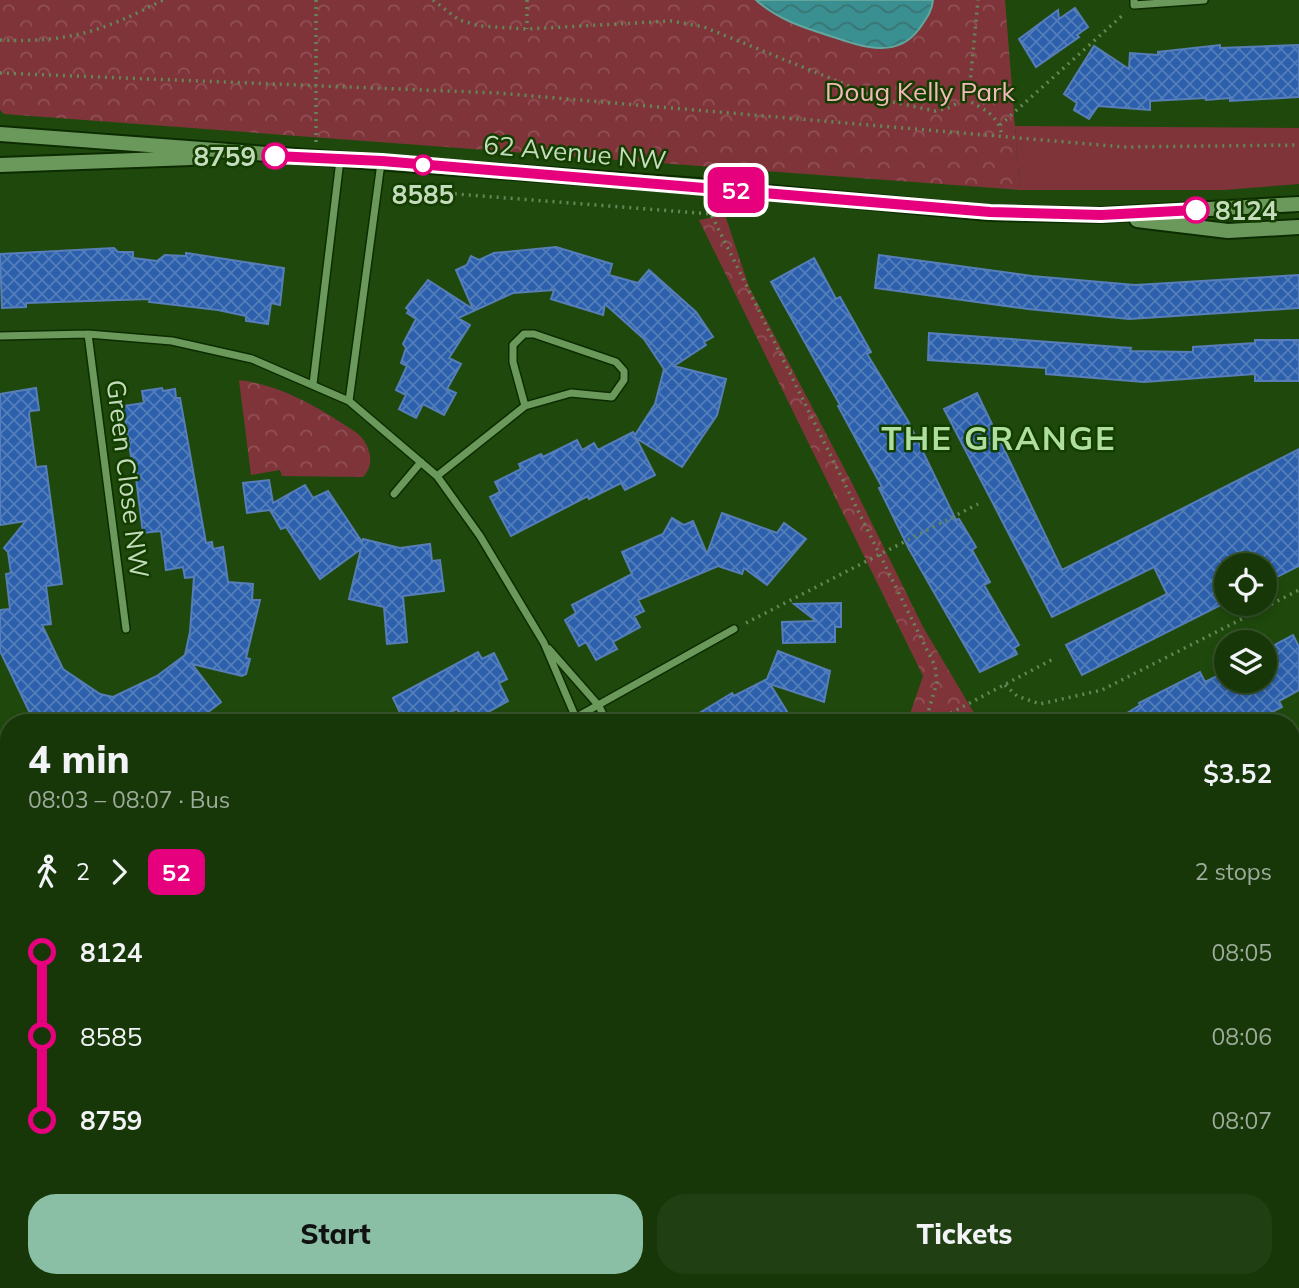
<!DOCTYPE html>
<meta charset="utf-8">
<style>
body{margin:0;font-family:Mulish,sans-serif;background:#203f12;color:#f1f3f6;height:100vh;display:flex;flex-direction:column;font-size:26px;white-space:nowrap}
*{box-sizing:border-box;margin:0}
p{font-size:23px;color:#9eac9c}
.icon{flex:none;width:38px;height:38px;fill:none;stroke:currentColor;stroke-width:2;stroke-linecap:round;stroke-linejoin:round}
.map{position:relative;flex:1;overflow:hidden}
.panel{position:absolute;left:0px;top:714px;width:1300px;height:574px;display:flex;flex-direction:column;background:#173709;border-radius:28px 28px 0 0;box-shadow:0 4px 10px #0003,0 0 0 2px #36512a}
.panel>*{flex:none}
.badge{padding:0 14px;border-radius:10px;font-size:24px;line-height:46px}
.controls{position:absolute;left:1214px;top:553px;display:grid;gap:14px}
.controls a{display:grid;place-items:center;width:63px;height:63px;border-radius:50%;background:#173709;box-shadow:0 4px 10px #0003,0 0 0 2px #36512a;font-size:35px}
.map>.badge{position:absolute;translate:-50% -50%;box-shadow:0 0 0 4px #fff}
.legs{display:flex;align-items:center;gap:10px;height:77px;padding:0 28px;font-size:23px}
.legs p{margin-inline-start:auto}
.summary{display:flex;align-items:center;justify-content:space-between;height:119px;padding:0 28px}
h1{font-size:38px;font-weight:800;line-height:52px}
.button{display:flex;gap:14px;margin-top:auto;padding:14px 28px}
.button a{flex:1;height:80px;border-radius:28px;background:#8abfa5;color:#111;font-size:28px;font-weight:800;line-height:80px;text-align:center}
.button a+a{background:#203f12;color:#f1f3f6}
ul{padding:0 28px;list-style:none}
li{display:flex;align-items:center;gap:24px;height:84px;font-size:26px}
li i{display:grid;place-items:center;width:10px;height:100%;margin:0 9px;background:currentColor}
li i::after{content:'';width:18px;height:18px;margin:-9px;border:5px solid;border-radius:50%;background:#173709}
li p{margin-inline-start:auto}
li:first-child i{background:linear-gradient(#0000 50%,currentColor 0)}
li:last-child i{background:linear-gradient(currentColor 50%,#0000 0)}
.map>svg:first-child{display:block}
.green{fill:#7f343a}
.park{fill:url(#park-crowns)}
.water{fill:url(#water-waves);stroke:#63a69e;stroke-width:2}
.building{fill:url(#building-cross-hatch);stroke:#577eb8;stroke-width:2}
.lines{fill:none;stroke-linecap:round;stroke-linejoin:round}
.street-casing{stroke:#0c2c00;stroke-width:10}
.secondary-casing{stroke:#0c2c00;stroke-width:18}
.path{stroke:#658757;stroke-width:3.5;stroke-dasharray:2 5;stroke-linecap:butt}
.street{stroke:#6b995c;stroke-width:7}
.secondary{stroke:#6b995c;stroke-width:14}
.line-1-casing{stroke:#fff;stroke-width:16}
.line-1{stroke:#e6007e;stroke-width:10}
.stop-1-dot{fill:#fff;stroke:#e6007e;stroke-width:3.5}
.labels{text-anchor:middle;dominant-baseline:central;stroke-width:5;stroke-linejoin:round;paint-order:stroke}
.park-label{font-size:26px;fill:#f2b9ba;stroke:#143e00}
.street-label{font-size:26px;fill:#c4dcbc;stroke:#143e00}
.stop-label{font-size:26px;font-weight:bold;fill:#c4dcbc;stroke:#143e00;text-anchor:end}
.district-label{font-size:33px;font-weight:bold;letter-spacing:2px;fill:#aedf9f;stroke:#143e00}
</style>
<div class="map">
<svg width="1299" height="1288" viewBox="0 0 1299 1288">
<defs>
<pattern id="park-crowns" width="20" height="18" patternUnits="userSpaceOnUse" patternTransform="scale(1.75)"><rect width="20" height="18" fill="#7f343a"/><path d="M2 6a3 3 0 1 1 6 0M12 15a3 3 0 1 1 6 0" fill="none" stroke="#905155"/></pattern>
<pattern id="water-waves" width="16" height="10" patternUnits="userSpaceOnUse" patternTransform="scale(1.75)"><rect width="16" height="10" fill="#3a8f91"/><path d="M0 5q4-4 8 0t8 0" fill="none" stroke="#3a7472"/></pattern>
<pattern id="building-cross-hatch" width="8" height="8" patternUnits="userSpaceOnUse" patternTransform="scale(1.75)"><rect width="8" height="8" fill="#2c60ad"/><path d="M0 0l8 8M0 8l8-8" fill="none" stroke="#537eb9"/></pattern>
</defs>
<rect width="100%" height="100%" fill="#1f490c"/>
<path class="green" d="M1015 126 1299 128V184L1224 190H1020Z"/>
<path class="park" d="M0 0H1005L1020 190 4 114 0 110Z
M725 215 749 287 854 487 923 627 980 723H907L923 676 699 220Z
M239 380C282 385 321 409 357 433 370 444 376 464 363 477L282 476 280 470 251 475Z
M9 1180V1230L0 1234V1184Z
M476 1279H541L545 1288H481Z
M1175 1279H1232L1237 1288H1179Z"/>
<path class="water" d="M756 0H933C932 12 926 19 919 29 895 62 856 44 824 34 799 26 776 18 756 0Z
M336 1279H476L481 1288H340Z"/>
<path class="building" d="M1075 8 1088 27 1077 35 1079 37 1036 67 1019 39 1058 10 1059 19Z
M1220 45V48L1299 45V97L1230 101V98L1206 100V98L1150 101V110L1098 106 1089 119 1074 110 1077 103 1064 94 1094 46 1129 69 1130 53 1158 55V52Z
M556 247 612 264 609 275 638 283 649 270 696 312 713 337 704 342 706 345 674 366 726 379 717 415 682 467 636 438 655 475 625 490 621 483 589 499 588 496 511 536 490 497 500 492 495 482 521 469 519 464 541 454 543 457 577 440 582 450 594 443 598 450 633 432 635 435 655 404 664 369 644 339 605 304 603 315 551 299 554 290 513 293 458 318 470 325 449 358 461 364 447 389 456 393 444 415 423 404 416 418 399 409 406 395 396 390 407 366 401 363 406 348 403 344 416 319 407 313 409 310 406 308 428 280 473 309 456 270 467 265 471 256 479 260 494 253Z
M114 248 118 252H133V258L157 261 165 255 186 256V253L284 268 280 305 271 303 268 324 246 321V316L218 310 149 302 150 299 26 303V307L2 308 0 254Z
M879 255 1032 276 1135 285 1299 275V308L1129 319 1028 309 875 288Z
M814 258 836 299 840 297 871 352 867 354 908 421 956 520 959 519 976 547 972 550 990 582 984 585 1019 645 1014 648 1017 654 980 672 909 549 879 488 882 487 838 406 840 405 771 282Z
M929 333 1131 348 1130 351 1193 352V347L1255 343V340H1299V381H1255V374L1144 382 1046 374V368L928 360Z
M36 388 39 410 30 411 29 414 36 467 46 466 62 584 46 586 51 624 42 625 63 669 100 694 113 697 157 676 185 655 190 632 194 577 185 578 183 567 166 570 161 531 143 533 133 455 131 456 123 406 144 403 142 391 162 388 163 391 175 389 176 398H180L206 543 212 542 213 549 223 547 228 582 253 584 252 600H260L246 658 250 659 246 674 242 676 192 664 221 702 194 723H32L37 716 29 711 0 651V610L10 609 6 574 11 573 8 552 4 548 26 521 0 525V394Z
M977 393 1062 570 1299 449V566L1265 583V565H1227V602L1082 675 1066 645 1167 594 1154 567 1052 617 944 409Z
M269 480 273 503 305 485 313 498 328 491 362 542 363 539 400 548 430 544 432 561 440 560 444 591 403 596 407 642 387 644 384 607 349 599 361 549 320 579 286 527 281 529 270 510 247 513 243 483Z
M722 513 777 533 784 523 806 539 767 585 744 568 742 574 718 566 638 600 644 611 634 616 640 627 613 642 617 649 596 660 586 642 579 646 565 620 576 613 572 605 632 574 622 552 663 534 672 518 684 525 693 521 707 554Z
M841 603V627H835V642L783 643 782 622 816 621 794 604Z
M1293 635 1299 647V690L1279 701 1282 707 1264 716 1262 713 1244 723H1111L1140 705 1139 703 1200 672 1205 682 1227 671V681H1265V650Z
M778 651 830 671 824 702 770 684 794 723H683L732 693 734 696 767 679Z
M478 652 482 659 494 653 507 679 499 683 508 701 468 723H464L457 709 430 723H405L393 698Z"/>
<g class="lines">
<g class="street-casing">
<path id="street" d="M1134 0V5L1204 0
M88 334 126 629
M0 336 88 334 172 341 252 359 349 401 437 476 480 536 544 643 578 723
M313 384 340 160
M349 401 381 163
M437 476 525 406 513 362V345L524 334H534L616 362 624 371V380L612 397 571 393 525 406
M394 494 421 462
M549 649 599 706 607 723
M566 723 734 629
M1292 752 1299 748
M0 1012 9 1008
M1292 1107 1299 1122
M703 1279 707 1288
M1011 1279 1015 1288"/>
</g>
<g class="secondary-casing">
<path id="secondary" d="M0 134 698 186 990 213 1101 215 1299 204
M0 165 191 158
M1137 220 1228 231 1299 227"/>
</g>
<path class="path" d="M433 0 459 20 480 26 527 29 671 21 704 27 884 100 935 111 948 108 965 99 970 84 978 0
M527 0V29
M0 40C68 43 104 31 163 0
M0 73 498 93 1124 147 1299 145
M965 99C984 109 999 115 1002 137
M1000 125 1124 14
M316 142V0
M392 189 711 214 935 666 937 682 925 723
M746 623 978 504
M1005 685 1017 696 1040 704 1102 690 1299 590
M932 723 1055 658
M0 1220 9 1216
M142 1279V1288
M508 1279 513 1288
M1191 1279 1196 1288"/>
<use href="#street" class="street"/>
<use href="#secondary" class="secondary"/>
</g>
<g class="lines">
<g class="line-1-casing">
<path id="line-1" d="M275 156 382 161 990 212 1101 215 1196 210"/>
</g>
<use href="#line-1" class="line-1"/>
</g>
<g class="stop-1-dot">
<circle cx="275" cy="156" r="12"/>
<circle cx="423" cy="165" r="9"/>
<circle cx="1196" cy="210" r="12"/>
</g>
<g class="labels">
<g class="park-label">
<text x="920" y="91">Doug Kelly Park</text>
</g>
<g class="street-label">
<text transform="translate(575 152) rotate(5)">62 Avenue NW</text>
<text transform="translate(128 479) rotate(83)">Green Close NW</text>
</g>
<g class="stop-label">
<text x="256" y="156">8759</text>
<text x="423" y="194" text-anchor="middle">8585</text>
<text x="1215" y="210" text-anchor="start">8124</text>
</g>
<g class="district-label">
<text x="999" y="437">THE GRANGE</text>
</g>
</g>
</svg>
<div class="controls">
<a><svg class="icon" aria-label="locate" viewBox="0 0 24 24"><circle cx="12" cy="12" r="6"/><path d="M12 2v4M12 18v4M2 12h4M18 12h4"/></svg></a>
<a><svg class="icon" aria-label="layers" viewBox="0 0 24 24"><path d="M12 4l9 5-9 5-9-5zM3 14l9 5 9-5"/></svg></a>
</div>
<b class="badge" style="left:736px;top:190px;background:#e6007e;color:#fff">52</b>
<section class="panel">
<div class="summary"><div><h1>4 min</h1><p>08:03 – 08:07 · Bus</p></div><b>$3.52</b></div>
<div class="legs"><svg class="icon" aria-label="walk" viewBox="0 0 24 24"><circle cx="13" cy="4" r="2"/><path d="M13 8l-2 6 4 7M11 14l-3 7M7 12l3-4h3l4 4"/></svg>2<svg class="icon" aria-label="forward" viewBox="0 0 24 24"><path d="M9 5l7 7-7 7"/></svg><b class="badge" style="background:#e6007e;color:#fff">52</b><p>2 stops</p></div>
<ul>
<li><i style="color:#e6007e"></i><b>8124</b><p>08:05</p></li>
<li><i style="color:#e6007e"></i><span>8585</span><p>08:06</p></li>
<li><i style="color:#e6007e"></i><b>8759</b><p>08:07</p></li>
</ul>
<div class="button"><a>Start</a><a>Tickets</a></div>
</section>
</div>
